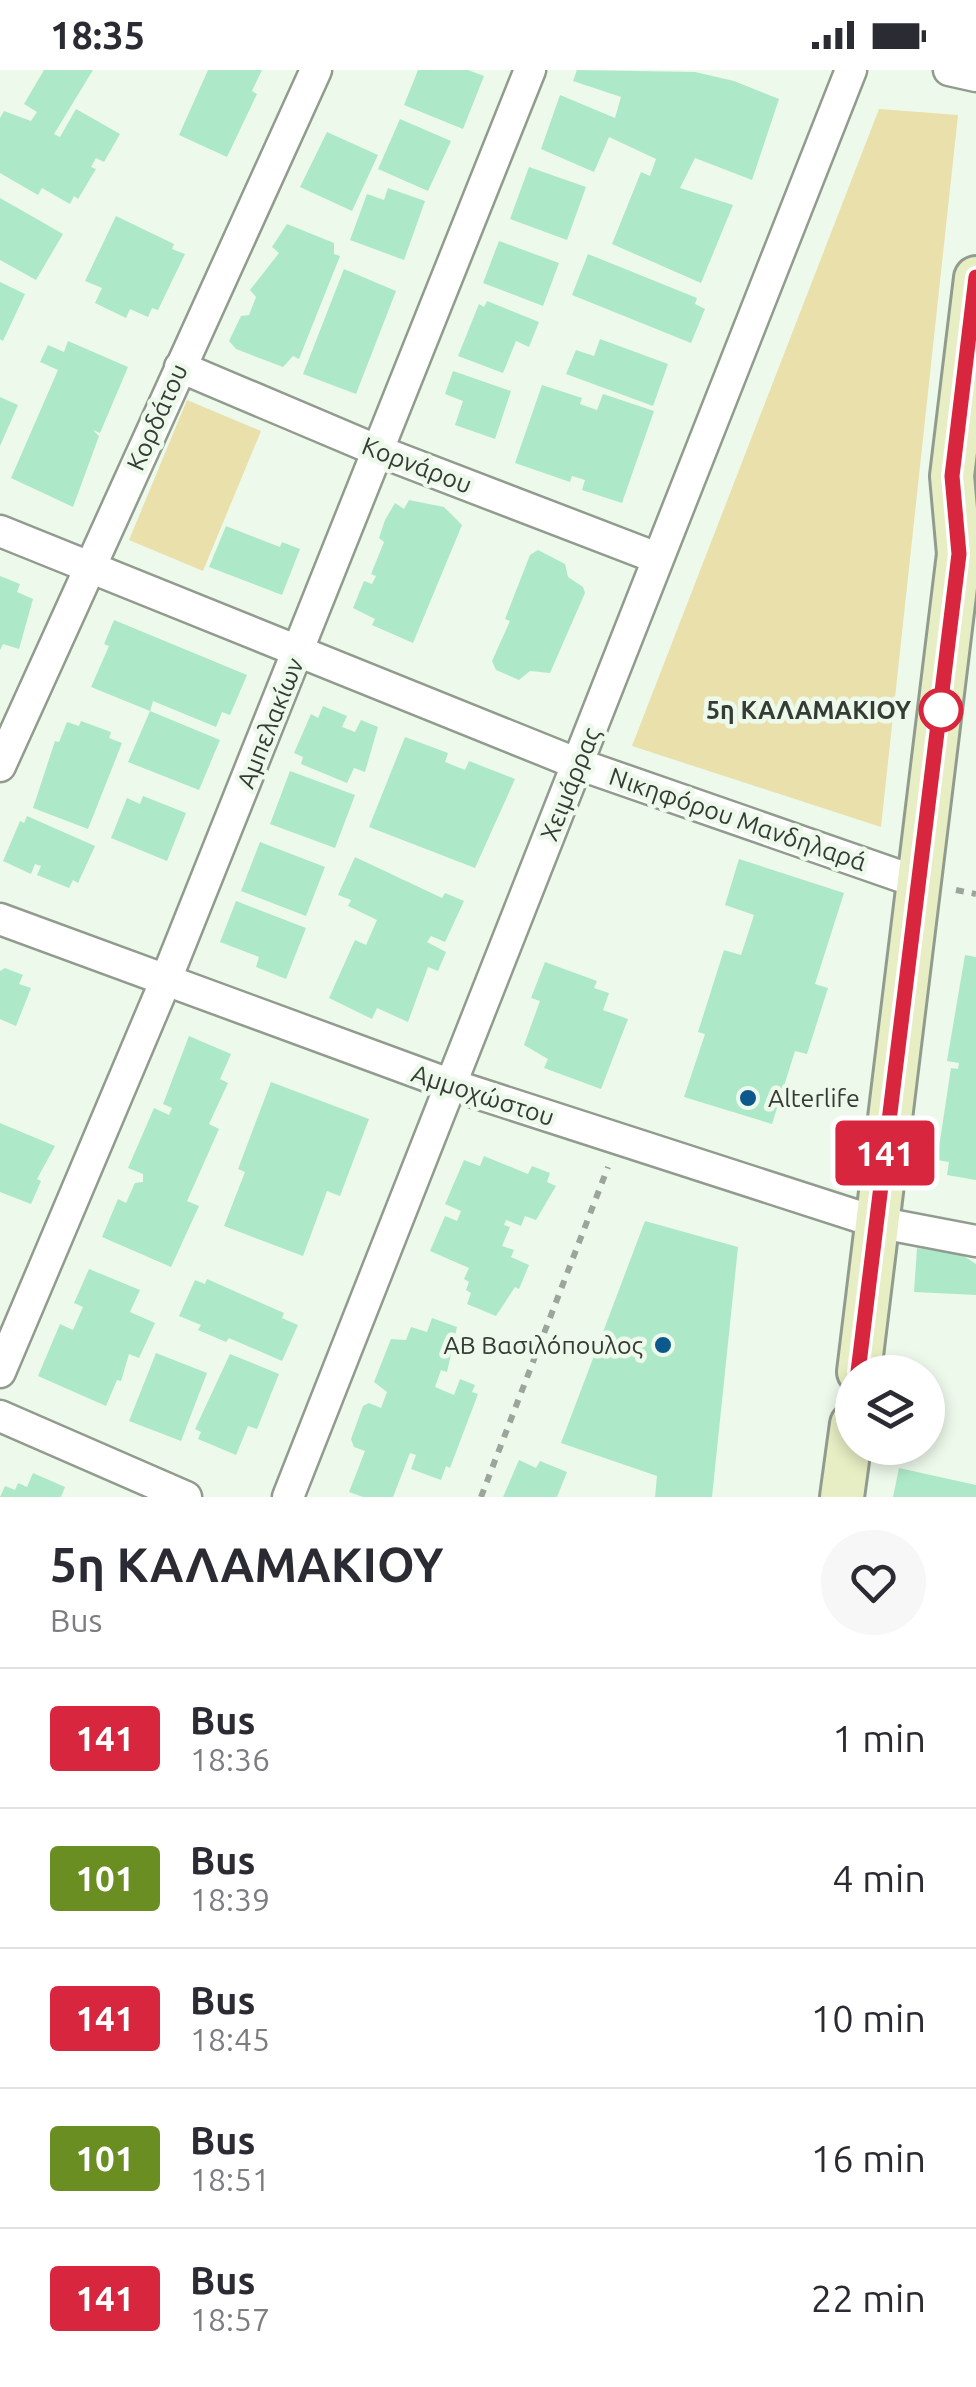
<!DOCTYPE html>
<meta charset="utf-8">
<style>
body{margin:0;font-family:Ubuntu,sans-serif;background:#f7f7f7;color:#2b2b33;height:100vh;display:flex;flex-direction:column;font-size:38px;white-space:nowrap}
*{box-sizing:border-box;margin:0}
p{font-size:32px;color:#7c7c81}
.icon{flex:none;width:55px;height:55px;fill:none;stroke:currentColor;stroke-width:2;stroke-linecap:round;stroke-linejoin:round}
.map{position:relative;height:1427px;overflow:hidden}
.drawer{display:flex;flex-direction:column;background:#fff;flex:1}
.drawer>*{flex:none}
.badge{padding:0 20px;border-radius:8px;font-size:35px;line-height:65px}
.fabs{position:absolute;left:835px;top:1285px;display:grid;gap:20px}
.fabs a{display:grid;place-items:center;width:110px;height:110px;border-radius:50%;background:#fff;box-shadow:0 5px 15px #0003;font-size:50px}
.map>.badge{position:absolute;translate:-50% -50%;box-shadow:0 0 0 5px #fff}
.round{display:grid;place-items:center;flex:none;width:105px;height:105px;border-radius:52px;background:#f7f7f7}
.headline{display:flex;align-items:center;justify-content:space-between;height:170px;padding:0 50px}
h1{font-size:48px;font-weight:700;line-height:75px}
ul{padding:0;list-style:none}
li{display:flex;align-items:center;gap:30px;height:140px;padding:0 50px;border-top:2px solid #e1e1e2}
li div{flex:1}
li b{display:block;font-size:38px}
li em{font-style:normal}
li .badge{min-width:110px;font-weight:700;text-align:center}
.status{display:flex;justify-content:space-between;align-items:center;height:70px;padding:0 50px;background:#fff;direction:ltr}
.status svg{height:28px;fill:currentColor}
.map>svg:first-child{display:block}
.green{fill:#eae0ab}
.building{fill:#ade9c9}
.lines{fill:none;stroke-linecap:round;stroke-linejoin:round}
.street-casing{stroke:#919c8e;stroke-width:35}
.secondary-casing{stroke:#919c8e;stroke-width:48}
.path{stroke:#9ca59b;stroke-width:6;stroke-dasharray:8 8;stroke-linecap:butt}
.street{stroke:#fff;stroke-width:30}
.secondary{stroke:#e7eec4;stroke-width:42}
.line-casing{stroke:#fff;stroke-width:22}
.line{stroke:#d7263d;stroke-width:15}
.stop-dot{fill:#fff;stroke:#d7263d;stroke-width:5}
.poi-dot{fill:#0c5a8d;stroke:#edf9eb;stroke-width:4}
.labels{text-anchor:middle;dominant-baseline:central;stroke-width:9;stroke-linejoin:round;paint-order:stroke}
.street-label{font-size:25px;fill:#363b35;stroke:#edf9eb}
.stop-label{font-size:25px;font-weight:bold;fill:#363b35;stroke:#edf9eb;text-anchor:end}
.poi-label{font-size:25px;fill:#363b35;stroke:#edf9eb;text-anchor:start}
</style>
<div class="status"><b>18:35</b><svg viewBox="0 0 49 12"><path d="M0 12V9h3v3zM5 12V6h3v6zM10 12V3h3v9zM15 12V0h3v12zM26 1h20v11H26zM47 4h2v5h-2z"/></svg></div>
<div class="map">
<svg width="976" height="1427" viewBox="0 0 976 1427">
<rect width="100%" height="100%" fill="#edf9eb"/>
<path class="green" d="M879 39 958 45 881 757 632 676Z
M187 330 261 361 203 501 129 470Z"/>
<path class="building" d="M44 0H93L54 64 60 67 76 39 120 64 104 92 96 88 91 97 96 99 78 129 74 126 70 134 42 118 38 125 0 103V48L4 41 31 51 37 42 24 34Z
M208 0H262L252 21 257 24 227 87 179 65Z
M418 0H468L484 6 463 59 404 35Z
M577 0 695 2 734 11 779 29 752 110 695 88 680 118 733 135 701 213 612 174 641 102 650 106 656 89 609 67 594 102 541 79 560 25 615 48 621 27 573 11Z
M400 49 451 71 428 121 378 99Z
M327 62 378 85 352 141 300 117Z
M529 97 586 117 567 170 510 149Z
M388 118 425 131 404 190 350 170 367 124 384 130Z
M0 128 63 164 36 210 0 190Z
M116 146 174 174 172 179 185 184 158 240 152 238 148 247 130 239 126 248 95 233 102 218 85 211Z
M287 154 334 173V184L340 186 299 289 293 286 283 297 236 279 229 271 241 246 249 245 256 227 250 220 279 183 272 177Z
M499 171 559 193 543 236 483 213Z
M588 184 697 228 695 234 705 239 691 273 572 225Z
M344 199 396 221 356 324 303 304Z
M0 212 25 224 3 271 0 269Z
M487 231 539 252 529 277 516 271 503 303 458 286 479 234 484 237Z
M600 269 668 294 653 336 566 304 576 280 594 286Z
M68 271 128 297 100 363 93 360 99 366 73 437 11 408 58 300 40 292 48 275 64 282Z
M453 301 511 321 495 369 455 355 463 331 445 324Z
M542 315 582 328 580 334 597 340 603 324 654 341 622 433 582 420 585 410 572 406 570 412 515 393Z
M0 327 18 335 0 376Z
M409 430 444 437 462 455 413 573 372 555 375 549 353 538 364 511 372 514 376 506 371 504 384 472 379 468 385 450 395 433 404 439Z
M226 456 280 477 282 472 300 479 282 525 209 497Z
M538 480 565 494 568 507 583 517 585 523 550 603 530 601 519 610 496 600 492 591 510 551 505 549 530 485Z
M0 506 20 514 17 522 33 529 19 579 3 574 0 580Z
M114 550 247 605 230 645 222 642 216 657 153 631 150 641 91 617 109 576 104 574Z
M323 636 347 646 342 657 355 662 361 650 378 657 365 702 354 698 347 713 301 694 303 687 294 683 311 644 318 648Z
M150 641 220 670 199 720 128 692Z
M81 651 111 662 109 668 122 673 88 759 33 738 55 671 59 672 67 652 79 656Z
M405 667 448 683 445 692 465 700 469 691 515 709 475 798 369 757Z
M290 701 355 725 335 778 270 754Z
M143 726 186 743 167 791 111 768 127 728 140 734Z
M27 746 95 776 78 813 73 810 69 818 37 805 41 796 35 794 31 804 3 791 20 751 24 753Z
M260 772 325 797 306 846 241 821Z
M355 787 442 828 445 823 464 831 445 872 431 866 427 872 446 882 438 901 428 897 408 952 377 938 372 949 329 928 355 870 366 875 377 850 348 836 351 830 338 825Z
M739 789 844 823 815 914 828 918 807 984 795 981 772 1054 684 1027 705 964 698 962 724 880 741 885 754 845 725 835Z
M236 831 306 858 286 909 256 897 259 887 220 872Z
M965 885 976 887V1110L947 1105 949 1092 937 1090 951 998 958 999 959 993 947 991Z
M545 892 597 911 594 918 609 923 603 940 628 949 601 1019 544 998 548 989 524 975 540 931 531 928Z
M5 898 23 905 19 914 31 918 16 956 0 949V901Z
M189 966 231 984 220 1009 228 1013 209 1054 219 1059 187 1131 199 1136 171 1197 102 1167 118 1129 126 1133 135 1113 143 1112V1104L128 1098 154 1038 169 1045 172 1038 163 1034Z
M271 1012 369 1049 340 1126 327 1121 303 1186 224 1156 245 1102 238 1099Z
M0 1053 55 1076 37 1109 41 1111 31 1134 0 1122Z
M484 1086 528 1104 532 1096 550 1103 547 1112 556 1116 536 1150 525 1146 521 1156 506 1150 504 1155 510 1157 502 1176 514 1180 511 1187 529 1195 519 1219 515 1217 496 1246 467 1234 471 1223 466 1220 469 1212 464 1209 469 1198 430 1181 445 1146 457 1151 461 1141 445 1134 464 1090 480 1096Z
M645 1151 738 1177 712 1427H655L657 1406 561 1373Z
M917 1178 962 1185 976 1194V1225L914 1222Z
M89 1199 140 1220 130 1242 155 1253 139 1288 129 1284 121 1311 117 1310 106 1336 38 1306 60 1254 73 1260 83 1237 74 1233Z
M207 1209 284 1243 282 1248 298 1255 282 1291 229 1268 226 1272 198 1260 201 1255 179 1246 195 1210 205 1214Z
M432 1248 457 1257 447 1302 441 1300 435 1317 454 1325 460 1309 475 1315 472 1322 478 1324 450 1398 446 1396 441 1410 411 1399 416 1385 410 1383 393 1427H363L349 1422 365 1381 354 1377 351 1369 363 1336 369 1333 381 1338 387 1322 374 1312 391 1269 406 1270 411 1257 427 1262Z
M156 1283 207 1303 181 1371 129 1351Z
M230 1284 279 1304 257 1359 248 1356 236 1385 198 1369 201 1362 195 1359Z
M519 1390 536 1398 540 1391 567 1402 557 1427H503Z
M899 1398 976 1415V1427H893Z
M33 1403 65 1417 61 1427H0L5 1416 15 1420 18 1413 27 1417Z"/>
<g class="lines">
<g class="street-casing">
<path id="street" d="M949 0 976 6
M180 297 376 380 657 488
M0 461 578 694 920 813
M0 696 316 0
M0 849 449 1014 876 1152 976 1171
M0 1302 165 912 530 0
M0 1346 186 1427
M288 1427 851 0"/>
</g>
<g class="secondary-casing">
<path id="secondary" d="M859 1302 959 484 952 406 976 208
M842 1427 852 1354"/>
</g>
<path class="path" d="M956 820 976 824
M481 1427 608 1097"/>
<use href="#street" class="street"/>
<use href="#secondary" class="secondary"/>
</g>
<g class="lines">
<g class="line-casing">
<path id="line" d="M858 1302 959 484 952 406 976 207"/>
</g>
<use href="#line" class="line"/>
</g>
<circle class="stop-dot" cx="941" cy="640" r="20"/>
<g class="poi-dot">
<circle cx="748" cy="1028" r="10"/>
<circle cx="663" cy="1275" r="10"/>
</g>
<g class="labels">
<g class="street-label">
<text transform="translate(157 347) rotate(-66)">Κορδάτου</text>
<text transform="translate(417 395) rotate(21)">Κορνάρου</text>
<text transform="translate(270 653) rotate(-68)">Αμπελακίων</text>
<text transform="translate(570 714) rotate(-68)">Χειμάρρας</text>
<text transform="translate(738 749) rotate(19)">Νικηφόρου Μανδηλαρά</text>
<text transform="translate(483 1025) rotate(18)">Αμμοχώστου</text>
</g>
<g class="stop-label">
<text x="911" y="640">5η ΚΑΛΑΜΑΚΙΟΥ</text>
</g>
<g class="poi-label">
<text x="768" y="1028">Alterlife</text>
<text x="643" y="1275" text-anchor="end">ΑΒ Βασιλόπουλος</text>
</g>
</g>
</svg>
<div class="fabs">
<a><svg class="icon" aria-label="layers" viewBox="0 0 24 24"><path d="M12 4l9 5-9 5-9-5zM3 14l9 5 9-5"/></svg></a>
</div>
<b class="badge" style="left:885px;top:1083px;background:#d7263d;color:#fff">141</b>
</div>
<section class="drawer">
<div class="headline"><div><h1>5η ΚΑΛΑΜΑΚΙΟΥ</h1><p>Bus</p></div><a class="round"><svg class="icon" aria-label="heart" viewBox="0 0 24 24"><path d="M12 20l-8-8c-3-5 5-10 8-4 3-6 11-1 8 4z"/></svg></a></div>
<ul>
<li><span class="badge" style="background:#d7263d;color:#fff">141</span><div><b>Bus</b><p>18:36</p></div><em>1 min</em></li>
<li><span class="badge" style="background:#6b8e23;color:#fff">101</span><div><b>Bus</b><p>18:39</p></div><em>4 min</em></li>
<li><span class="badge" style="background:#d7263d;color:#fff">141</span><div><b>Bus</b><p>18:45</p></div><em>10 min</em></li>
<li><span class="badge" style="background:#6b8e23;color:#fff">101</span><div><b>Bus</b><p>18:51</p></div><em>16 min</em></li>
<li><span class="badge" style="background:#d7263d;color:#fff">141</span><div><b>Bus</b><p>18:57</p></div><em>22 min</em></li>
</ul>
</section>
